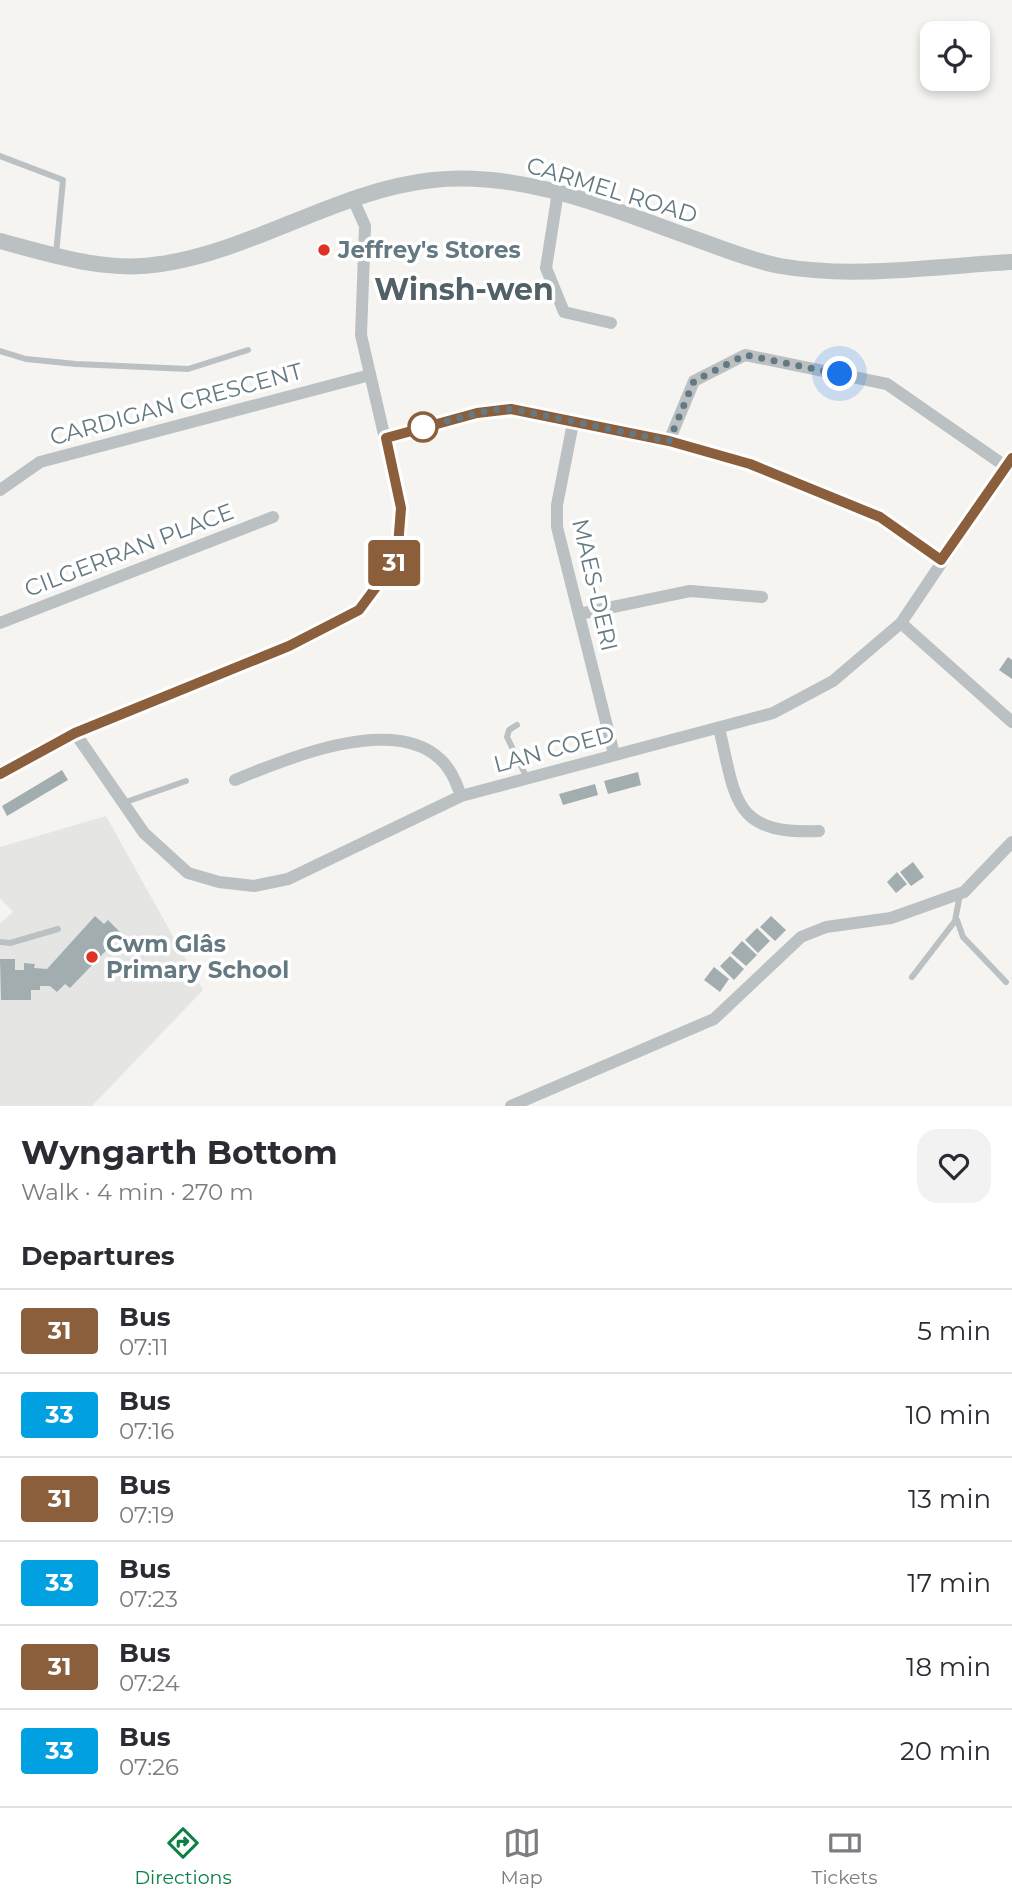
<!DOCTYPE html>
<meta charset="utf-8">
<style>
body{margin:0;font-family:Montserrat,sans-serif;background:#f2f2f3;color:#2b2b33;height:100vh;display:flex;flex-direction:column;font-size:26px;white-space:nowrap}
*{box-sizing:border-box;margin:0}
p{font-size:23px;color:#7c7c81}
.icon{flex:none;width:38px;height:38px;fill:none;stroke:currentColor;stroke-width:2;stroke-linecap:round;stroke-linejoin:round}
.map{position:relative;height:1106px;overflow:hidden}
.drawer{display:flex;flex-direction:column;background:#fff;flex:1}
.drawer>*{flex:none}
.badge{padding:0 14px;border-radius:5px;font-size:24px;line-height:46px}
.fabs{position:absolute;left:920px;top:21px;display:grid;gap:14px}
.fabs a{display:grid;place-items:center;width:70px;height:70px;border-radius:14px;background:#fff;box-shadow:0 4px 10px #0003;font-size:35px}
.you{position:absolute;width:35px;height:35px;margin:-18px;border:5px solid #fff;border-radius:50%;background:#1a73e8;box-shadow:0 0 0 10px #1a73e833}
.map>.badge{position:absolute;translate:-50% -50%;box-shadow:0 0 0 4px #fff}
h2{padding:0 21px;font-size:26px;line-height:63px}
.round{display:grid;place-items:center;flex:none;width:74px;height:74px;border-radius:21px;background:#f2f2f3}
.overview{display:flex;align-items:center;justify-content:space-between;height:119px;padding:0 21px}
h1{font-size:33px;font-weight:700;line-height:52px}
ul{padding:0;list-style:none}
li{display:flex;align-items:center;gap:21px;height:84px;padding:0 21px;border-top:2px solid #e1e1e2}
li div{flex:1}
li b{display:block;font-size:26px}
li em{font-style:normal}
li .badge{min-width:77px;font-weight:700;text-align:center}
.dock{display:flex;justify-content:space-around;align-items:center;height:98px;border-top:2px solid #e1e1e2;background:#fff;font-size:19px;color:#7c7c81}
.dock a{display:grid;justify-items:center;gap:4px}
.dock .current{color:#0b8043}
.map>svg:first-child{display:block}
.built{fill:#e5e6e4}
.building{fill:#a2adb0}
.lines{fill:none;stroke-linecap:round;stroke-linejoin:round}
.service{stroke:#bbc1c3;stroke-width:6}
.minor{stroke:#bbc1c3;stroke-width:12}
.tertiary{stroke:#bbc1c3;stroke-width:16}
.line-casing{stroke:#fff;stroke-width:16}
.line{stroke:#8b5e3c;stroke-width:10}
.walk{stroke:#647981;stroke-width:7;stroke-dasharray:0 12.6}
.poi-dot{fill:#df3226;stroke:#fff;stroke-width:2.5}
.stop-dot{fill:#fff;stroke:#8b5e3c;stroke-width:3.5}
.labels{text-anchor:middle;dominant-baseline:central;stroke-width:7;stroke-linejoin:round;paint-order:stroke}
.street-label{font-size:23px;fill:#647981;stroke:#fff}
.poi-label{font-size:23px;font-weight:bold;fill:#647981;stroke:#fff;text-anchor:start}
.district-label{font-size:30px;font-weight:bold;fill:#526167;stroke:#fff}
</style>
<div class="map">
<svg width="1012" height="1106" viewBox="0 0 1012 1106">
<rect width="100%" height="100%" fill="#f5f4f1"/>
<path class="built" d="M106 816 203 990 92 1106H0V923L13 912 0 898V847Z"/>
<path class="building" d="M1008 657 1012 660V679L999 670Z
M62 770 68 780 7 816 2 806Z
M638 772 641 785 608 794 604 781Z
M595 784 598 795 563 805 559 794Z
M913 862 924 877 911 886 900 872Z
M897 872 907 884 896 893 887 882Z
M95 916 104 924 108 920 122 934 70 988 65 984 57 992 50 986H40V990H31V1000H1L0 959H15V970H24V963L35 964 34 968 47 969Z
M771 916 786 930 775 941 760 927Z
M757 928 770 941 758 953 745 940Z
M742 941 757 955 746 966 731 953Z
M730 956 744 969 734 980 720 966Z
M714 967 729 979 720 992 704 980Z"/>
<g class="lines">
<path class="service" d="M0 156 63 180 56 254
M0 351 26 359 76 364 188 369 248 350
M517 725 509 730 507 737 527 778
M123 803 186 781
M957 920 963 937 1006 982
M0 942 10 943 58 929
M912 977 955 921 960 894"/>
<path class="minor" d="M558 192 546 268 564 312 611 323
M573 423 557 505V527L614 754
M386 438 477 413 511 409 669 441 750 464 880 517 941 560
M669 441 694 381 745 355 887 384 1008 468
M0 490 40 462 370 375
M579 614 690 591 762 597
M0 623 273 517
M901 623 1012 722
M719 728C736 799 732 835 819 831
M75 733 144 833 188 873 219 882 254 886 288 879 461 796 773 713 833 681 901 623 1012 458
M0 774 75 733 290 646 359 610 397 559 401 508 361 335 365 226 353 199
M235 780C285 759 393 714 440 759 451 769 456 782 461 796
M511 1106 714 1019 801 937 826 927 891 918 964 892 1012 842"/>
<path class="tertiary" d="M0 241C52 255 107 273 161 264 255 250 338 190 433 180 528 170 617 212 704 242 728 251 754 261 780 266 855 279 936 266 1012 262"/>
</g>
<g class="lines">
<g class="line-casing">
<path id="line" d="M0 774 75 733 289 646 359 610 397 559 401 508 386 438 477 413 511 409 669 441 750 464 880 517 941 560 1012 458"/>
</g>
<use href="#line" class="line"/>
<path class="walk" d="M423 427 491 410 511 409 669 441 694 381 745 355 840 374"/>
</g>
<g class="poi-dot">
<circle cx="324" cy="250" r="7"/>
<circle cx="92" cy="957" r="7"/>
</g>
<circle class="stop-dot" cx="423" cy="427" r="14"/>
<g class="labels">
<g class="street-label">
<text transform="translate(612 190) rotate(17)">CARMEL ROAD</text>
<text transform="translate(176 404) rotate(-15)">CARDIGAN CRESCENT</text>
<text transform="translate(129 550) rotate(-21)">CILGERRAN PLACE</text>
<text transform="translate(595 585) rotate(77)">MAES-DERI</text>
<text transform="translate(554 749) rotate(-15)">LAN COED</text>
</g>
<g class="poi-label">
<text x="338" y="250">Jeffrey's Stores</text>
<text x="106" y="944">Cwm Glâs<tspan x="106" dy="26">Primary School</tspan></text>
</g>
<g class="district-label">
<text x="464" y="289">Winsh-wen</text>
</g>
</g>
</svg>
<div class="fabs">
<a><svg class="icon" aria-label="locate" viewBox="0 0 24 24"><circle cx="12" cy="12" r="6"/><path d="M12 2v4M12 18v4M2 12h4M18 12h4"/></svg></a>
</div>
<div class="you" style="left:840px;top:374px"></div>
<b class="badge" style="left:394px;top:563px;background:#8b5e3c;color:#fff">31</b>
</div>
<section class="drawer">
<div class="overview"><div><h1>Wyngarth Bottom</h1><p>Walk · 4 min · 270 m</p></div><a class="round"><svg class="icon" aria-label="heart" viewBox="0 0 24 24"><path d="M12 20l-8-8c-3-5 5-10 8-4 3-6 11-1 8 4z"/></svg></a></div>
<h2>Departures</h2>
<ul>
<li><span class="badge" style="background:#8b5e3c;color:#fff">31</span><div><b>Bus</b><p>07:11</p></div><em>5 min</em></li>
<li><span class="badge" style="background:#00a0e1;color:#fff">33</span><div><b>Bus</b><p>07:16</p></div><em>10 min</em></li>
<li><span class="badge" style="background:#8b5e3c;color:#fff">31</span><div><b>Bus</b><p>07:19</p></div><em>13 min</em></li>
<li><span class="badge" style="background:#00a0e1;color:#fff">33</span><div><b>Bus</b><p>07:23</p></div><em>17 min</em></li>
<li><span class="badge" style="background:#8b5e3c;color:#fff">31</span><div><b>Bus</b><p>07:24</p></div><em>18 min</em></li>
<li><span class="badge" style="background:#00a0e1;color:#fff">33</span><div><b>Bus</b><p>07:26</p></div><em>20 min</em></li>
</ul>
</section>
<nav class="dock">
<a class="current"><svg class="icon" aria-label="directions" viewBox="0 0 24 24"><path d="M12 3l9 9-9 9-9-9zM9 14v-3h6M13 9l2 2-2 2"/></svg>Directions</a>
<a><svg class="icon" aria-label="map" viewBox="0 0 24 24"><path d="M3 6l6-2 6 2 6-2v14l-6 2-6-2-6 2zM9 4v14M15 6v14"/></svg>Map</a>
<a><svg class="icon" aria-label="tickets" viewBox="0 0 24 24"><path d="M3 7h18v10H3zM15 7v10"/></svg>Tickets</a>
</nav>
